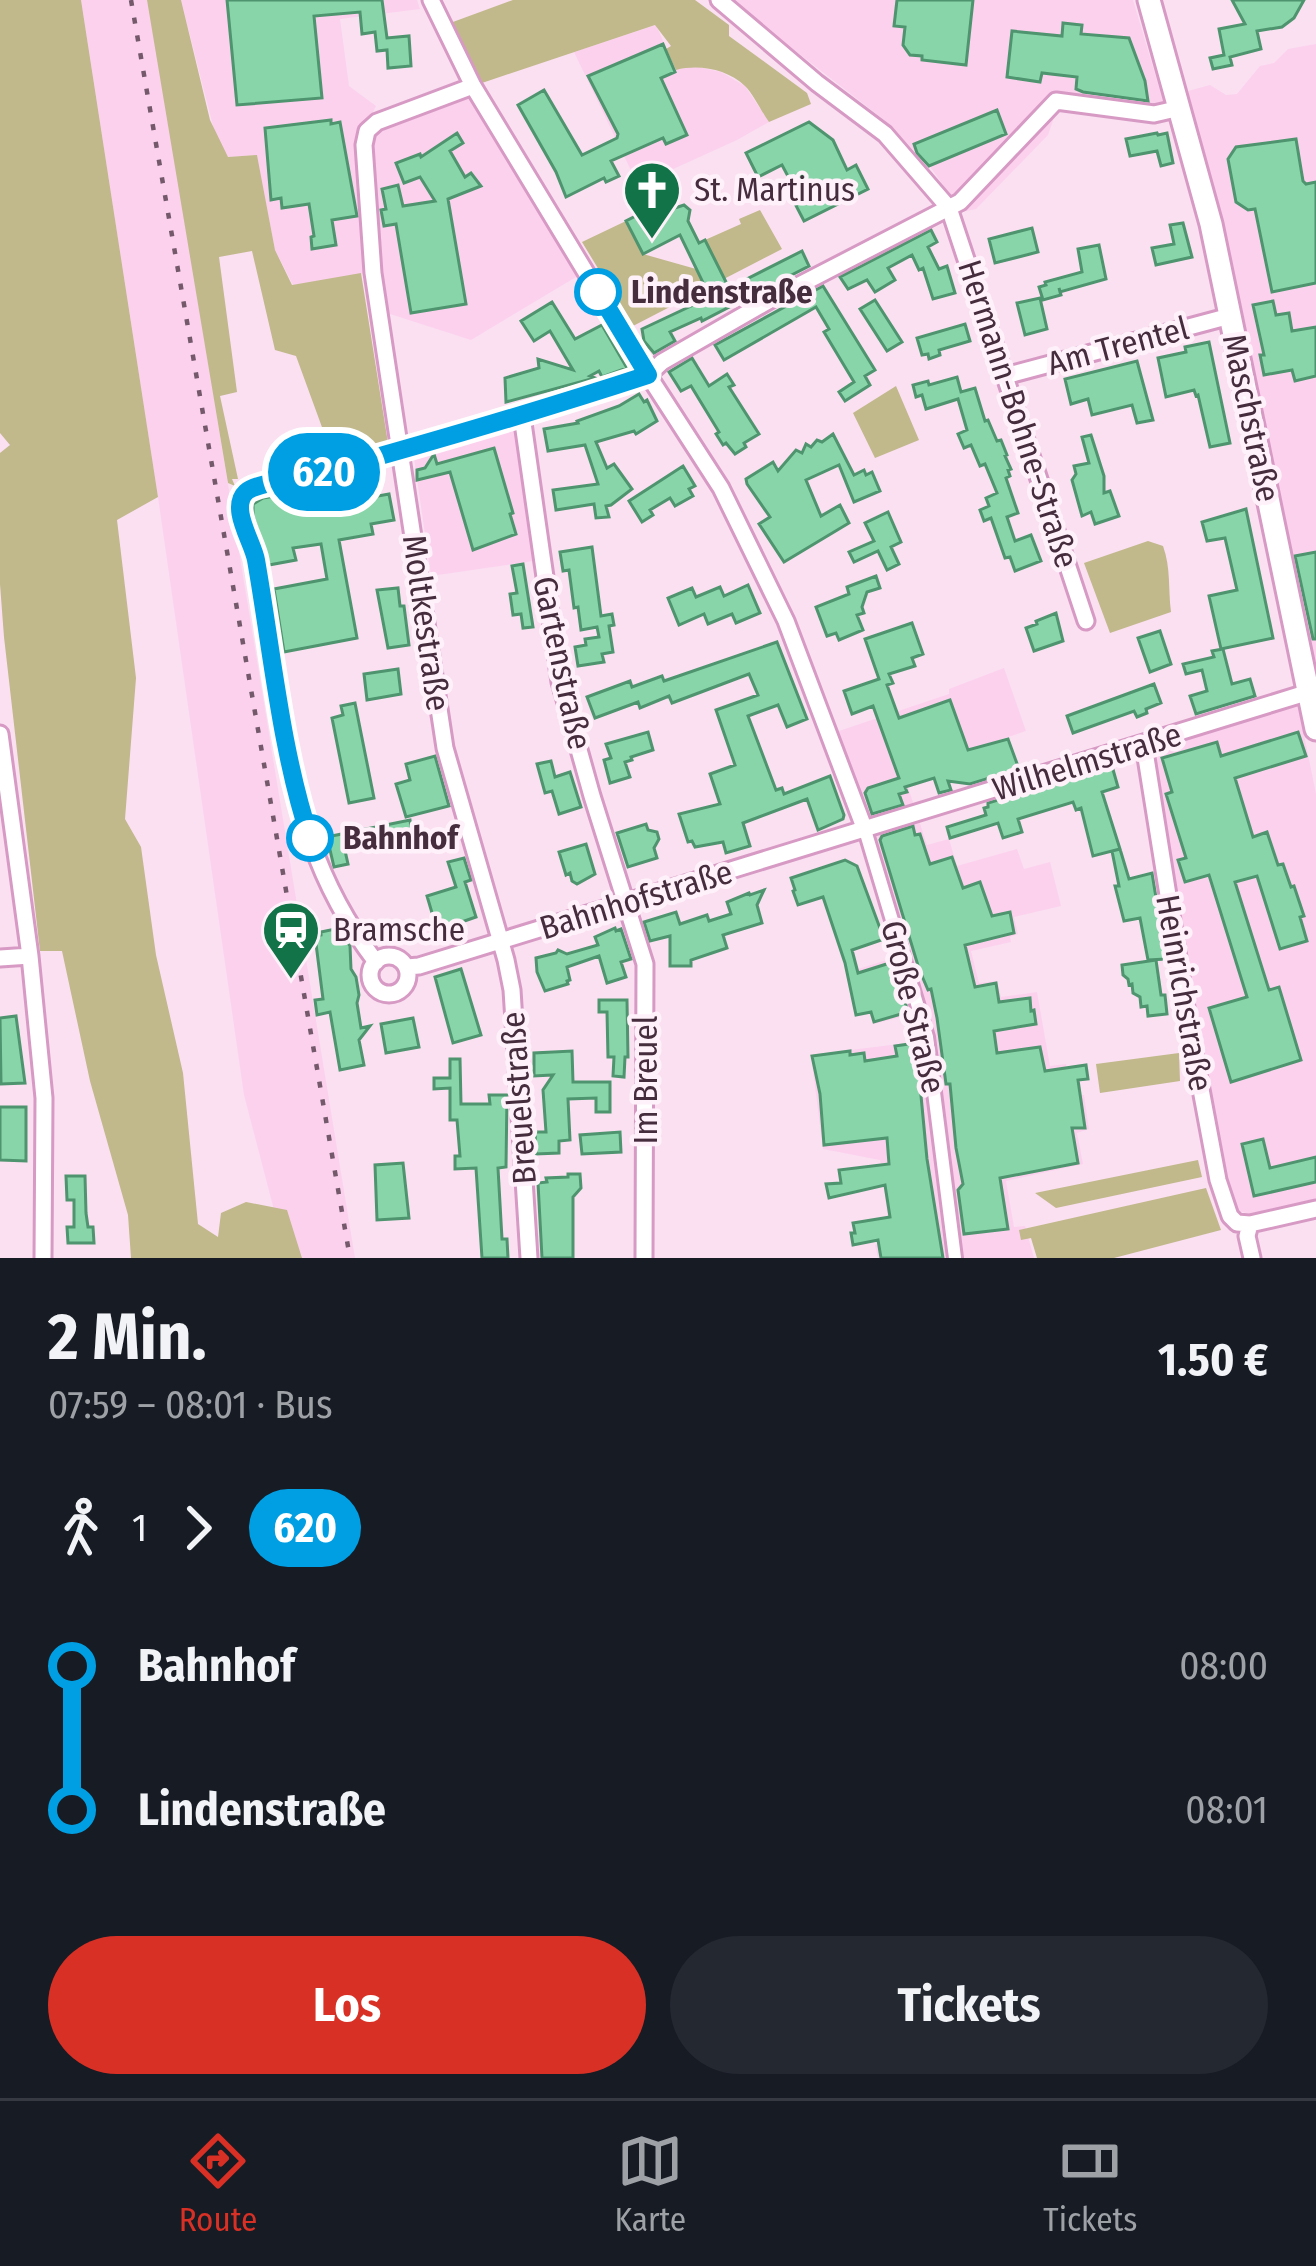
<!DOCTYPE html>
<html lang="de">
<meta charset="utf-8">
<style>
body{margin:0;font-family:"Fira Sans Condensed",sans-serif;background:#242831;color:#f1f3f6;height:100vh;display:flex;flex-direction:column;font-size:45px;white-space:nowrap}
*{box-sizing:border-box;margin:0}
p{font-size:39px;color:#9ea1a6}
.icon{flex:none;width:66px;height:66px;fill:none;stroke:currentColor;stroke-width:2;stroke-linecap:round;stroke-linejoin:round}
.map{position:relative;height:1258px;overflow:hidden}
.drawer{display:flex;flex-direction:column;background:#171b24;flex:1}
.drawer>*{flex:none}
.badge{padding:0 24px;border-radius:39px;font-size:42px;line-height:78px}
.map>.badge{position:absolute;translate:-50% -50%;box-shadow:0 0 0 6px #fff}
.legs{display:flex;align-items:center;gap:18px;height:132px;padding:0 48px;font-size:39px}
.legs p{margin-inline-start:auto}
.summary{display:flex;align-items:center;justify-content:space-between;height:204px;padding:0 48px}
h1{font-size:66px;font-weight:700;line-height:90px}
.button{display:flex;gap:24px;margin-top:auto;padding:24px 48px}
.button a{flex:1;height:138px;border-radius:72px;background:#d93025;color:#fff;font-size:48px;font-weight:700;line-height:138px;text-align:center}
.button a+a{background:#242831;color:#f1f3f6}
ul{padding:0 48px;list-style:none}
li{display:flex;align-items:center;gap:42px;height:144px;font-size:45px}
li i{display:grid;place-items:center;width:18px;height:100%;margin:0 15px;background:currentColor}
li i::after{content:'';width:30px;height:30px;margin:-15px;border:9px solid;border-radius:50%;background:#171b24}
li p{margin-inline-start:auto}
li:first-child i{background:linear-gradient(#0000 50%,currentColor 0)}
li:last-child i{background:linear-gradient(currentColor 50%,#0000 0)}
.dock{display:flex;justify-content:space-around;align-items:center;height:168px;border-top:3px solid #363941;background:#171b24;font-size:33px;color:#9ea1a6}
.dock a{display:grid;justify-items:center;gap:6px}
.dock .active{color:#d93025}
.map>svg:first-child{display:block}
.built{fill:#fcd1ee}
.green{fill:#c1b88b}
.building{fill:#88d5a9;stroke:#4e946e;stroke-width:3}
.lines{fill:none;stroke-linecap:round;stroke-linejoin:round}
.pedestrian-casing{stroke:#d79ac4;stroke-width:18}
.minor-casing{stroke:#d79ac4;stroke-width:21}
.secondary-casing{stroke:#d79ac4;stroke-width:27}
.pedestrian{stroke:#fff;stroke-width:12}
.minor{stroke:#fff;stroke-width:15}
.secondary{stroke:#fff;stroke-width:21}
.rail{stroke:#73596a;stroke-width:4.5;stroke-dasharray:6 12;stroke-linecap:butt}
.line-1-casing{stroke:#fff;stroke-width:27}
.line-1{stroke:#009fe3;stroke-width:18}
.stop-1-dot{fill:#fff;stroke:#009fe3;stroke-width:6}
.labels{text-anchor:middle;dominant-baseline:central;stroke-width:9;stroke-linejoin:round;paint-order:stroke}
.poi-label{font-size:33px;fill:#462d3e;stroke:#fff1fa;text-anchor:start}
.stop-label{font-size:33px;font-weight:bold;fill:#462d3e;stroke:#fff1fa;text-anchor:start}
.street-label{font-size:33px;fill:#462d3e;stroke:#fff1fa}
</style>
<div class="map">
<svg width="1316" height="1258" viewBox="0 0 1316 1258">
<rect width="100%" height="100%" fill="#fae0f1"/>
<path class="built" d="M81 0H147L152 21 355 1258H302L287 1210H274L244 1095 158 497Z
M181 0H417L420 9 340 19 349 86 376 106 360 139 366 273 293 285 275 250 257 155 228 157 215 134Z
M730 0H1133L1169 121 1057 109 1048 135 976 209 962 212 931 168 883 119Z
M656 25 676 70 694 66 721 72 745 86 769 122 737 140 638 185 574 52Z
M1316 44V672L1216 196 1188 91 1210 85 1226 95 1237 94 1260 66 1274 63 1288 49Z
M468 95 581 274 471 340 387 313 380 272 372 142 373 131Z
M514 429 533 561 431 576 414 458Z
M1004 668 1026 731 903 772 927 845 949 839 957 866 1017 849 1024 869 1050 862 1061 906 1014 917 1018 934 1010 937 1011 942 971 951 979 983 997 981 1001 997 1037 992 1050 1066 1066 1064 1071 1096 1084 1095 1089 1129 1077 1133 1083 1164 1006 1181 1014 1227 1025 1226 1034 1258H878L875 1245 891 1241 880 1160 823 1149 811 1055 915 1042 909 1015 873 1024 858 969 909 953 869 824 836 732 949 694V689Z
M1298 705 1316 794V1200L1259 1216 1238 1211 1221 1153 1185 959 1154 749Z"/>
<path class="green" d="M0 0H81L158 497 117 520 136 678 125 819 141 847 156 955 183 1073 198 1224 218 1237 221 1213 246 1202 287 1210 302 1258H131L128 1215 90 1081 62 951H40L4 637 0 584V453L10 445 0 433Z
M147 0H181L210 120 228 157 257 155 275 250 292 285 361 273 388 443 334 460 296 356 275 350 252 251 219 257 237 392 220 396 238 479H232L235 486 228 483Z
M513 0H695L729 25V36L807 93 811 104 769 122C761 111 754 95 745 86 727 69 699 64 676 70L666 49 671 46 655 25 473 86 442 26Z
M760 210 782 249 633 326 582 242 626 221 643 254 696 269 702 280 720 270 705 240 741 224 739 219Z
M896 386 919 440 875 458 853 413Z
M1148 541 1163 546C1171 568 1168 588 1171 612L1110 633 1084 563Z
M1179 1053 1180 1081 1100 1093 1096 1064Z
M1198 1160 1202 1177 1056 1208 1035 1193Z
M1206 1188 1221 1230 1114 1258H1037L1031 1238 1021 1240 1019 1230Z"/>
<path class="building" d="M227 0H382L387 38 409 36 411 66 388 68 387 50 377 51 375 32 362 34 360 12 314 16 322 98 237 105Z
M897 0H973L966 65 922 60V56L910 55 903 45 905 27 894 26Z
M1232 0H1304L1294 18 1282 27 1257 31 1261 49 1230 57 1232 65 1213 69 1210 58 1224 55 1219 29 1245 24Z
M1063 23 1082 25 1081 34 1129 38 1145 81 1148 101 1083 92 1076 89 1077 77 1042 73 1040 82 1007 77 1012 31 1062 36Z
M663 44 675 72 661 78 687 135 666 144 663 138 611 161 619 176 606 182 604 178 566 197 556 172 518 105 544 90 582 155 617 138 618 134 588 76Z
M997 110 1006 134 929 166 917 153 914 144Z
M331 120V124L340 122 357 216 332 220 336 245 312 249 311 237 314 236 309 204 282 208 281 198 271 200 265 128Z
M809 122 833 140 847 170 856 165 868 189 804 221 792 198 798 195 782 165 758 177 746 153Z
M457 133 463 143 450 151 465 177 471 173 481 186 448 199 466 304 411 313 396 224 384 226 381 210 386 209 382 189 398 185 403 206 435 201 420 177 404 183 396 163 420 154 421 157Z
M1157 133 1158 135 1167 133 1173 163 1161 166 1157 151 1130 156 1126 139Z
M1296 139 1303 181 1306 184 1316 182V283L1272 292 1255 209 1248 210 1236 202 1228 159 1236 147Z
M665 201 669 210 684 205 690 210 688 221 699 243 705 240 729 288 802 251 809 266 702 321 701 318 670 332 675 341 654 353 644 341 642 329 710 297 680 235 643 254 626 221Z
M1183 223 1192 257 1156 265 1152 248 1174 244 1170 225Z
M1032 228 1038 252 995 263 989 239Z
M931 230 937 242 928 247 939 269 947 266 955 293 933 299 923 268 919 270 912 255 888 268 895 280 875 292 867 280 848 289 840 277Z
M1099 245 1106 279 1060 292 1059 288 1061 295 1043 300 1039 287 1046 285 1045 282 1082 272 1078 249Z
M823 286 875 370 865 376 870 385 845 401 839 392 854 382 824 332 829 329 816 307 724 360 715 345Z
M1040 298 1047 329 1025 335 1017 303Z
M875 300 902 342 887 351 860 309Z
M1273 301 1276 315 1289 313 1292 331 1316 327V376L1295 381 1292 370 1264 375 1260 355H1264L1253 305Z
M552 302 575 339 602 325 627 368 602 377 599 371 590 376 595 378 506 402 505 378 539 368 538 359 573 370 550 331 534 341 521 321Z
M965 324 970 341 939 350 940 355 929 359 928 354 922 355 917 338Z
M1209 342 1230 443 1210 447 1198 395 1196 396 1194 390 1166 397 1158 358 1186 352 1185 347Z
M692 358 709 386 727 374 734 385 729 387 759 434 744 443 746 447 735 454 726 443 723 445 716 434 719 432 691 386 681 391 669 372Z
M1137 361 1153 420 1137 423 1132 405 1092 415 1088 399 1071 404 1065 379Z
M957 377 961 392 975 388 985 421 988 420 997 441 1001 440 1007 455 1005 456 1011 469 1008 470 1010 476 1006 478 1018 513 1007 517 1015 541 1031 535 1041 561 1015 571 1010 557 1005 558 991 518 984 521 980 510 989 506 986 498 997 493 985 464 980 466 971 445 964 448 958 434 967 430 958 399 926 409 922 395 916 397 913 385 928 381 929 385Z
M639 394 644 402 647 400 657 421 636 434 634 431 596 442 607 468 614 464 632 489 611 505 606 506 609 517 596 518 594 504 556 510 553 490 598 484 585 445 548 451 544 429 578 423 577 421 619 406Z
M833 434 854 475 864 470 866 475 872 472 880 491 854 502 839 465 806 480 821 516 840 505 849 523 784 562 759 524 770 517 747 484 746 479 773 462 778 471 796 450 802 453 806 444 811 447 817 440 822 442Z
M1091 435 1104 476V493L1110 491 1119 516 1095 524 1091 512 1082 516 1072 480 1076 474 1074 466 1089 463 1082 437Z
M494 448 513 513 510 514 516 534 473 550 450 472 417 480V470L425 468 434 454 437 464Z
M683 466 695 486 689 489 693 496 675 506 670 498 650 510 653 515 642 522 629 501Z
M364 481 367 498 389 494 394 520 371 524 373 534 339 540 357 638 284 652 274 589 327 579 321 544 293 548 296 560 269 565 253 516V504L263 498Z
M1246 509 1273 638 1221 649 1209 596 1237 590 1225 538 1207 541 1202 522Z
M888 512 901 542 891 547 899 564 887 570 878 551 854 562 849 552 874 541 865 523Z
M592 547 601 616 612 614 614 625 609 626 613 652 602 654 604 662 578 666 575 647 586 645 585 639 599 637 597 627 581 630 578 607 574 608 569 570 563 571 560 552Z
M1316 552V639H1313L1295 556Z
M523 564 533 627 523 628 521 614 513 615 510 594 517 593 512 566Z
M876 576 880 588 867 592 862 607 864 613 857 615 863 630 839 640 836 633 827 636 816 607 849 594 847 587Z
M748 585 760 613 736 623 732 614 708 624 704 614 679 625 668 598 692 588 696 597 720 587 724 596Z
M398 588 400 606H404L409 645 388 648 377 590Z
M1056 613 1063 641 1034 651 1026 628 1037 624 1036 621Z
M912 623 923 654 912 658 915 666 889 674 893 683 887 685 899 718 950 700 968 750 1008 739 1019 769 970 784 948 781 951 790 939 793 934 778 905 787 907 792 899 794 903 805 872 814 865 793 868 788 899 778 873 706 852 714 844 691 879 679 865 639Z
M1160 631 1171 664 1150 672 1138 638Z
M777 642 807 719 787 727 778 705 748 716 776 790 782 788 784 794 830 776 844 815 843 819 818 830 807 799 743 823 750 846 726 853 723 842 695 847 692 841 688 842 679 814 720 804 710 774 735 765 716 710 758 695 749 674 672 703 669 696 640 708 638 702 595 718 587 697 630 681 632 687 662 676 664 681Z
M1223 649 1232 684 1250 679 1255 696 1196 714 1190 696 1207 691 1202 670 1186 674 1183 664 1214 657 1212 651Z
M398 669 401 694 367 700 364 674Z
M1154 684 1161 703 1146 709 1147 713 1137 717 1134 711 1073 733 1067 716Z
M355 703 374 798 349 803 332 718 343 715 341 706Z
M648 732 653 750 631 757 632 760 625 762 630 777 610 783 604 760 611 758 606 744Z
M1298 732 1306 756 1235 778 1253 837 1267 832 1278 865 1283 864 1291 887 1294 886 1304 916 1300 917 1307 941 1280 949 1257 876 1235 882 1269 990 1279 987 1301 1060 1231 1082 1209 1008 1247 997 1209 875 1185 882 1178 860 1186 858 1166 794 1172 792 1162 758 1217 742 1221 756Z
M435 756 449 806 406 817 396 784 410 780 406 764Z
M551 761 555 777 570 772 581 807 559 814 552 791 545 793 537 764Z
M1112 766 1118 787 1102 792 1120 849 1093 856 1081 808 1076 810 1073 802 1018 819 1022 832 1003 838 998 823 950 838 947 827 986 815 984 808 988 807V803Z
M410 820 413 844 399 836 344 846 348 864 334 867 327 837Z
M646 824 648 830 657 832 659 839 654 848 657 858 628 867 617 833Z
M913 826 915 835 920 834 930 864 952 857 963 888 980 882 992 916 1010 912 1014 933 965 945 975 987 996 983 999 1002 1030 998 1031 1011 1034 1010 1036 1024 994 1031 997 1053 1040 1047 1045 1071 1086 1065 1088 1079 1078 1080 1085 1128H1072L1078 1163 1000 1178 1008 1229 964 1234 958 1190 963 1184 956 1148 950 1084H946L937 1018 931 989 928 990 919 969 880 840 882 836Z
M586 844 595 874 577 884 572 881 570 873 566 875 559 852Z
M1120 849 1129 879 1152 873 1166 959 1148 960 1140 918 1124 921 1115 886H1119L1112 851Z
M464 858 471 880 465 882 476 917 450 926 451 929 438 933 427 896 456 887 448 862Z
M845 860 857 866 884 939 852 950 858 973 893 962 908 1012 874 1022 871 1012 856 1015 845 963 823 897 798 905 793 891 795 890 791 878Z
M764 890 757 905 762 923 723 935 727 948 691 960V966H670V936L650 941 644 922 676 912 680 924 707 915 709 921 731 914 727 902 749 893 750 895Z
M615 928 616 931 621 929 631 959 621 962 626 977 607 983 599 956 567 967 570 980 567 981 568 984 545 991 537 972 536 958 556 953 558 950 567 954 598 945 595 937Z
M335 929V934L344 937 350 946 351 969 356 977 359 995 357 1003 361 1028 370 1026 359 1040 364 1065 340 1070 330 1012 317 1015 315 1000 323 999 315 936 321 935V932Z
M1156 960 1161 995H1165L1167 1014 1148 1016 1147 1006 1141 1007 1140 997 1133 993 1132 984 1129 985 1128 979 1123 975 1122 965Z
M461 969 481 1035 453 1043 435 977Z
M599 1000H627L628 1057H625L624 1077 613 1076 614 1057H608L607 1012H599Z
M16 1016 25 1083 1 1084 0 1018Z
M413 1018 419 1047 386 1053 381 1024Z
M916 1043 927 1159 943 1258H881L878 1240 853 1245 851 1233H855L853 1223 890 1217 885 1185 829 1198 826 1184 841 1183 839 1170 889 1164 887 1138 824 1145 820 1094 812 1056 850 1051V1055L864 1053 865 1061 897 1056 895 1046Z
M572 1051 573 1082H610V1112H596V1098L568 1099 570 1140 559 1141V1153L536 1154 535 1132H546L543 1090 553 1075 534 1076V1053Z
M450 1059H460L461 1104H490L489 1095H507L506 1167 498 1168 502 1239H507L508 1258H482L476 1168 455 1169V1156H460L457 1120H450V1088L434 1089V1078H450Z
M0 1107H26V1161L0 1160Z
M620 1132 621 1152 582 1154 580 1135Z
M1263 1139 1270 1168 1316 1157V1182L1254 1196 1242 1144Z
M403 1163 409 1218 377 1220 375 1165Z
M568 1174H580L581 1188 573 1197V1258H542L538 1183 547 1182 546 1178 568 1177Z
M66 1176H85L86 1213 88 1227H93L94 1243H68L67 1227H74V1200H67Z"/>
<g class="lines">
<g class="pedestrian-casing">
<path id="pedestrian" d="M865 830 927 1037 955 1258"/>
</g>
<g class="minor-casing">
<path id="minor" d="M431 0 473 86 648 375 721 488 786 621 865 830
M719 0 817 83 885 134 949 208 1086 621
M473 86 377 122 367 131 364 145 373 273 445 748 506 960 512 990 529 1258
M782 294 960 202 1056 101 1154 114 1180 108
M1005 376 1230 316
M522 416 560 682 592 796 645 964 644 1258
M0 734 30 956 44 1098 43 1258
M1144 745 1188 1020 1218 1180 1230 1216 1237 1223 1250 1224
M370 975a19 19 0 1 1 38 0a19 19 0 1 1-38 0Z
M0 958 30 956
M376 962C348 925 326 885 311 841 298 804 291 764 284 725 275 671 266 617 257 563 254 544 230 511 245 493 253 485 316 475 332 470 438 441 544 409 648 375L662 362 777 296
M407 967 419 966 1309 692
M1250 1224 1316 1209
M1250 1224 1247 1236 1252 1258"/>
</g>
<g class="secondary-casing">
<path id="secondary" d="M1149 0 1211 224 1316 729"/>
</g>
<use href="#pedestrian" class="pedestrian"/>
<use href="#minor" class="minor"/>
<use href="#secondary" class="secondary"/>
<path class="rail" d="M131 0 350 1258"/>
</g>
<g class="lines">
<g class="line-1-casing">
<path id="line-1" d="M310 838C281 751 272 651 256 560 253 542 229 508 246 492 257 482 300 479 316 474 428 443 538 411 648 375L598 292"/>
</g>
<use href="#line-1" class="line-1"/>
</g>
<defs>
<g id="church-pin" transform="scale(3)"><path d="M0 17L-7.5 6A9.5 9.5 0 1 1 7.5 6Z" fill="#127349" stroke="#fff1fa"/><path d="M-1.2-6h2.4v3.5h3.3v2.4h-3.3V6h-2.4V-.1h-3.3v-2.4h3.3Z" fill="#fff"/></g>
<g id="station-pin" transform="scale(3)"><path d="M0 17L-7.5 6A9.5 9.5 0 1 1 7.5 6Z" fill="#127349" stroke="#fff1fa"/><path d="M-3-6H3Q5-6 5-4V2Q5 4 3 4L4.5 6H3L1.5 4h-3L-3 6H-4.5L-3 4Q-5 4-5 2V-4Q-5-6-3-6ZM-3.5-4v3h7v-3ZM-3.5 1v1.5H-2V1ZM2 1v1.5H3.5V1Z" fill="#fff"/></g>
</defs>
<g fill-rule="evenodd">
<use href="#church-pin" x="652" y="190"/>
<use href="#station-pin" x="291" y="930"/>
</g>
<g class="stop-1-dot">
<circle cx="598" cy="292" r="21"/>
<circle cx="310" cy="838" r="21"/>
</g>
<g class="labels">
<g class="poi-label">
<text x="694" y="190">St. Martinus</text>
<text x="333" y="930">Bramsche</text>
</g>
<g class="stop-label">
<text x="631" y="292">Lindenstraße</text>
<text x="343" y="838">Bahnhof</text>
</g>
<g class="street-label">
<text transform="translate(1118 346) rotate(-15)">Am Trentel</text>
<text transform="translate(1018 414) rotate(72)">Hermann-Bohne-Straße</text>
<text transform="translate(1251 418) rotate(78)">Maschstraße</text>
<text transform="translate(426 623) rotate(82)">Moltkestraße</text>
<text transform="translate(562 663) rotate(78)">Gartenstraße</text>
<text transform="translate(1087 762) rotate(-17)">Wilhelmstraße</text>
<text transform="translate(636 900) rotate(-17)">Bahnhofstraße</text>
<text transform="translate(1184 993) rotate(80)">Heinrichstraße</text>
<text transform="translate(913 1007) rotate(76)">Große Straße</text>
<text transform="translate(646 1080) rotate(-90)">Im Breuel</text>
<text transform="translate(519 1098) rotate(-94)">Breuelstraße</text>
</g>
</g>
</svg>
<b class="badge" style="left:324px;top:472px;background:#009fe3;color:#fff">620</b>
</div>
<section class="drawer">
<div class="summary"><div><h1>2 Min.</h1><p>07:59 – 08:01 · Bus</p></div><b>1.50 €</b></div>
<div class="legs"><svg class="icon" aria-label="walk" viewBox="0 0 24 24"><circle cx="13" cy="4" r="2"/><path d="M13 8l-2 6 4 7M11 14l-3 7M7 12l3-4h3l4 4"/></svg>1<svg class="icon" aria-label="forward" viewBox="0 0 24 24"><path d="M9 5l7 7-7 7"/></svg><b class="badge" style="background:#009fe3;color:#fff">620</b></div>
<ul>
<li><i style="color:#009fe3"></i><b>Bahnhof</b><p>08:00</p></li>
<li><i style="color:#009fe3"></i><b>Lindenstraße</b><p>08:01</p></li>
</ul>
<div class="button"><a>Los</a><a>Tickets</a></div>
</section>
<nav class="dock">
<a class="active"><svg class="icon" aria-label="directions" viewBox="0 0 24 24"><path d="M12 3l9 9-9 9-9-9zM9 14v-3h6M13 9l2 2-2 2"/></svg>Route</a>
<a><svg class="icon" aria-label="map" viewBox="0 0 24 24"><path d="M3 6l6-2 6 2 6-2v14l-6 2-6-2-6 2zM9 4v14M15 6v14"/></svg>Karte</a>
<a><svg class="icon" aria-label="tickets" viewBox="0 0 24 24"><path d="M3 7h18v10H3zM15 7v10"/></svg>Tickets</a>
</nav>
